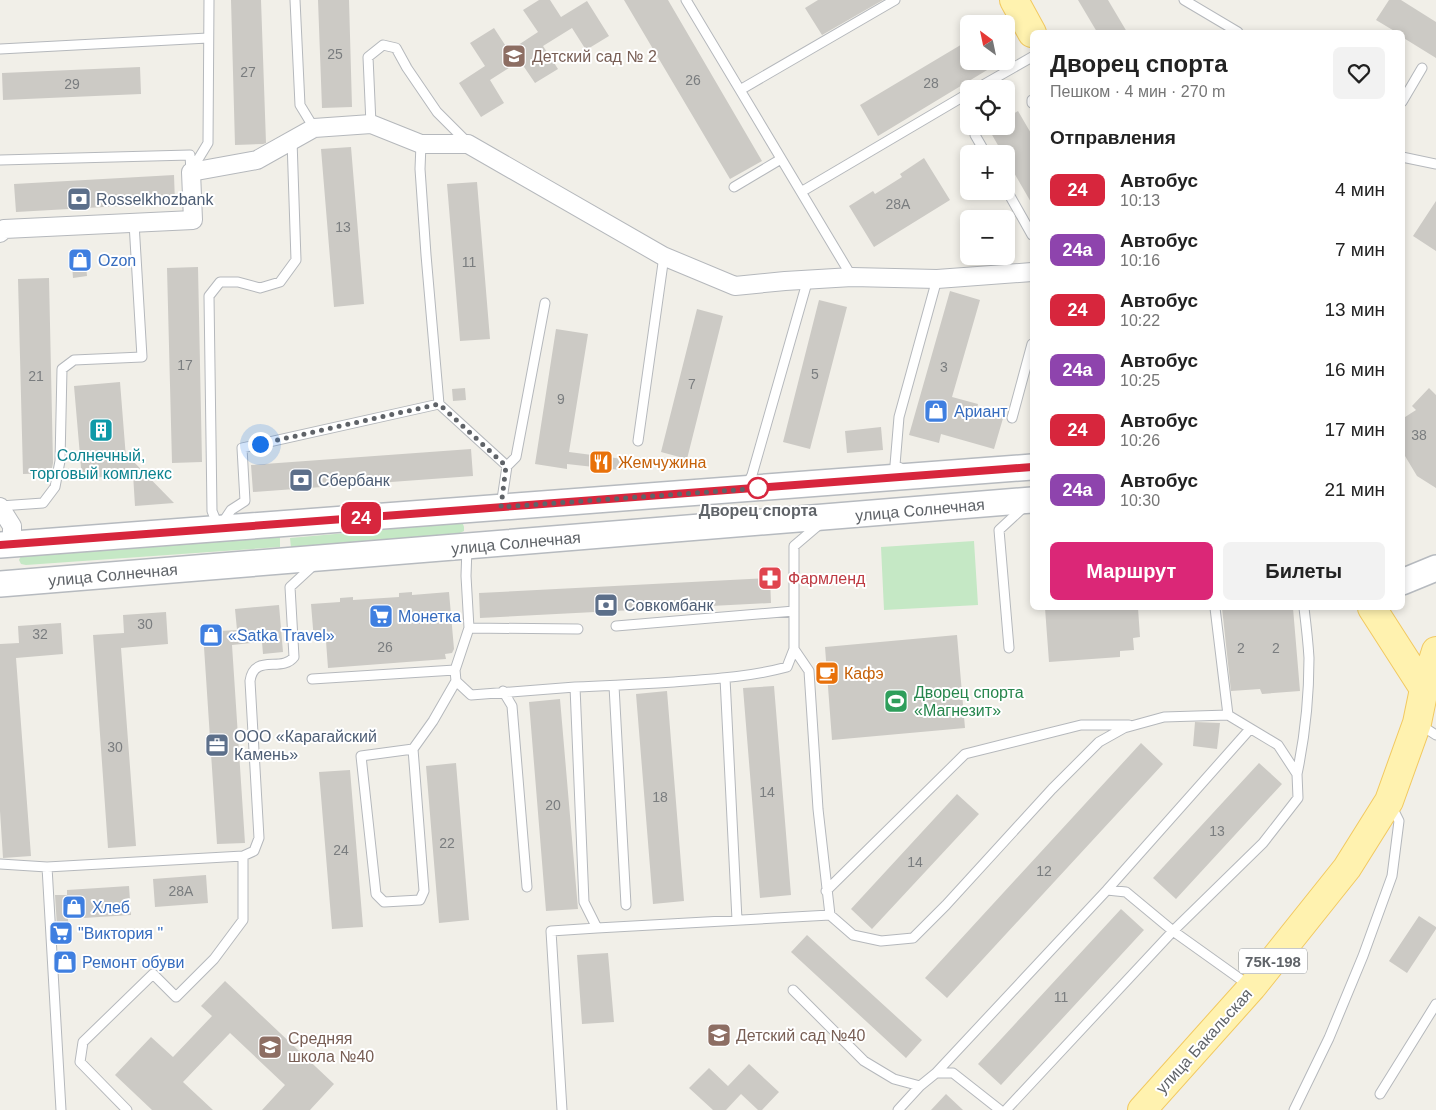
<!DOCTYPE html>
<html lang="ru">
<meta charset="utf-8">
<style>
body{margin:0;font-family:Arial,sans-serif;background:#f2f2f2;color:#222;height:100vh;display:flex;flex-direction:column;font-size:19px;white-space:nowrap}
*{box-sizing:border-box;margin:0}
p{font-size:16px;color:#767676}
.icon{flex:none;width:28px;height:28px;fill:none;stroke:currentColor;stroke-width:2;stroke-linecap:round;stroke-linejoin:round}
.map{position:relative;flex:1;overflow:hidden}
.side{position:absolute;left:1030px;top:30px;width:375px;height:580px;display:flex;flex-direction:column;background:#fff;border-radius:8px;box-shadow:0 2px 8px #0003}
.side>*{flex:none}
.badge{padding:0 10px;border-radius:8px;font-size:18px;line-height:32px}
.needle{width:32px;rotate:327deg}
.controls{position:absolute;left:960px;top:15px;display:grid;gap:10px}
.controls a{display:grid;place-items:center;width:55px;height:55px;border-radius:8px;background:#fff;box-shadow:0 2px 8px #0003;font-size:25px}
.you{position:absolute;width:25px;height:25px;margin:-12px;border:4px solid #fff;border-radius:50%;background:#1a73e8;box-shadow:0 0 0 8px #1a73e833}
.map>.badge{position:absolute;translate:-50% -50%;box-shadow:0 0 0 2px #fff}
h2{padding:0 20px;font-size:19px;line-height:45px}
.round{display:grid;place-items:center;flex:none;width:52px;height:52px;border-radius:8px;background:#f2f2f2}
.headline{display:flex;align-items:center;justify-content:space-between;height:85px;padding:0 20px}
h1{font-size:24px;font-weight:600;line-height:38px}
.cta{display:flex;gap:10px;margin-top:auto;padding:10px 20px}
.cta a{flex:1;height:58px;border-radius:8px;background:#db2777;color:#fff;font-size:20px;font-weight:600;line-height:58px;text-align:center}
.cta a+a{background:#f2f2f2;color:#222}
ul{padding:0;list-style:none}
li{display:flex;align-items:center;gap:15px;height:60px;padding:0 20px}
li div{flex:1}
li b{display:block;font-size:19px}
li em{font-style:normal}
li .badge{min-width:55px;font-weight:700;text-align:center}
.map>svg:first-child{display:block}
.green{fill:#c5e8c5}
.building{fill:#cccac5}
.lines{fill:none;stroke-linecap:round;stroke-linejoin:round}
.lane-casing{stroke:#b5b8bc;stroke-width:11}
.street-casing{stroke:#b5b8bc;stroke-width:20}
.secondary-casing{stroke:#b6babf;stroke-width:28}
.primary-casing{stroke:#f2c960;stroke-width:30}
.lane{stroke:#fff;stroke-width:9}
.street{stroke:#fff;stroke-width:18}
.secondary{stroke:#fff;stroke-width:25}
.primary{stroke:#fff2af;stroke-width:28}
.line-casing{stroke:#fff;stroke-width:11}
.line{stroke:#d7263d;stroke-width:8}
.walk{stroke:#5f6368;stroke-width:5;stroke-dasharray:0 9}
.stop-dot{fill:#fff;stroke:#d7263d;stroke-width:2.5}
.labels{text-anchor:middle;dominant-baseline:central;stroke-width:4;stroke-linejoin:round;paint-order:stroke}
.number-label{font-size:14px;fill:#7a7d7f}
.shield{fill:#fff;stroke:#8f9295;stroke-width:1}
.shield-label{font-size:15px;font-weight:bold;fill:#5f6368}
.education-label{font-size:16px;fill:#785e54;stroke:#fff;text-anchor:start}
.service-label{font-size:16px;fill:#4e5e75;stroke:#fff;text-anchor:start}
.shop-label{font-size:16px;fill:#366cbe;stroke:#fff;text-anchor:start}
.culture-label{font-size:16px;fill:#0d838f;stroke:#fff}
.food-label{font-size:16px;fill:#c56008;stroke:#fff;text-anchor:start}
.stop-label{font-size:16px;font-weight:bold;fill:#5f6368;stroke:#fff}
.street-label{font-size:16px;fill:#5f6368;stroke:#fff}
.health-label{font-size:16px;fill:#be3a42;stroke:#fff;text-anchor:start}
.leisure-label{font-size:16px;fill:#27864d;stroke:#fff;text-anchor:start}
</style>
<div class="map">
<svg width="1436" height="1110" viewBox="0 0 1436 1110">
<rect width="100%" height="100%" fill="#f1efe8"/>
<path class="green" d="M459 523 463 524 464 527V531L460 533 291 548 290 538Z
M280 537V547L26 565 21 564 19 560 21 556 25 554Z
M974 541 978 605 884 610 881 547Z"/>
<path class="building" d="M231 0H261L266 143 263 144 235 145Z
M318 0H349L352 107 322 108Z
M539 0H550L561 17 587 1 609 36 586 50 572 28 543 46 558 69 535 83 520 61 490 80 504 103 481 117 459 83 485 66 470 43 494 28 509 51 538 32 523 10Z
M624 0H668L762 161 730 179Z
M818 0H883L822 35 805 8Z
M1078 0H1108L1127 32H1097Z
M1389 0H1401L1436 22V58L1402 37V32H1396L1376 20Z
M969 40V61H1002L878 136 860 105Z
M140 67 141 94 3 100 2 73Z
M1018 111 1032 135V204L1006 159V154H1003L987 126H1006V118Z
M351 147 364 304 334 307 321 149Z
M924 158 950 200 874 247 849 206 873 191 875 194 902 177 900 174Z
M174 175 175 203 16 212 14 184Z
M477 182 490 339 460 341 447 184Z
M1436 201V251L1413 236Z
M85 252 87 276 73 278 71 253Z
M198 267 202 462 172 463 167 268Z
M49 278 53 463 51 473 23 474 18 279Z
M950 291 980 300 952 397 978 404 977 408 1004 415 994 449 941 434 939 443 909 435Z
M819 300 847 307 810 449 783 442Z
M697 309 723 316 687 459 661 452Z
M556 329 588 334 569 452 623 459 621 470 567 464V469L535 464Z
M120 382 126 458H130L174 503 135 506 133 474 82 479 74 386Z
M465 388 466 400 453 401 452 389Z
M1429 388 1436 395V488L1417 476 1402 451V419L1416 410 1412 406Z
M881 427 883 450 847 453 845 431Z
M471 449 473 476 253 492 251 465Z
M770 578 771 603 480 618 479 593Z
M412 592V595L449 592 454 649 452 653 445 654 446 659 328 668 326 641H314L311 604 340 602V598L353 597V600L399 597V593Z
M279 605 283 652 263 654 262 642 232 645 245 843 217 844 203 632 237 630 235 609Z
M1045 608H1138L1140 637 1133 638 1134 650 1120 651V657L1049 662Z
M1222 608H1293L1300 691 1262 694 1260 689 1231 691Z
M166 612 168 644 121 648 136 846 108 848 93 635 124 633 123 615Z
M61 623 63 654 16 658 31 856 3 858 0 811V644L19 643 18 626Z
M957 635 965 728 832 740 825 647Z
M774 686 791 895 760 898 743 688Z
M667 691 684 901 653 904 636 694Z
M560 699 578 909 546 911 529 702Z
M1195 722 1220 723 1217 749 1193 746Z
M1141 743 1163 764 947 998 925 978Z
M456 763 469 920 439 923 426 766Z
M1259 763 1282 784 1176 899 1153 878Z
M350 770 363 927 332 929 319 772Z
M957 794 979 814 872 929 851 909Z
M206 875 208 903 155 907 153 879Z
M129 886 131 915 68 919V942H58L55 895H67V890Z
M1121 909 1144 930 1001 1085 978 1064Z
M1419 916 1436 927V929L1407 973 1389 961Z
M807 935 922 1040 906 1058 791 952Z
M608 953 614 1022 582 1024 577 955Z
M225 981 334 1084 310 1110H262L285 1085 230 1033 183 1082 213 1110H152L115 1075 151 1037 173 1057 212 1016 201 1006Z
M749 1064 779 1092 762 1110H758L741 1094 726 1110H713L689 1088 709 1068 728 1086Z
M946 1094 963 1110H931Z"/>
<g class="lines">
<g class="lane-casing">
<path id="lane" d="M295 0 300 105 314 128
M686 0 740 90 895 0
M1184 0 1238 32
M0 49 208 38
M976 89 1032 57
M740 90 852 277
M1032 100V103
M1402 102 1422 68
M371 124 368 57 383 45 396 48 407 68 437 112 467 142
M975 135 986 154
M421 144 420 169 426 255 439 404 507 466 501 506
M1402 157 1436 164
M0 160 190 155 191 172
M191 171 208 143 209 0
M734 187 781 159
M1006 189 1032 235
M801 192 969 93
M1012 418 1032 344
M638 441 664 256
M507 466 516 457 545 303
M904 470 895 465 899 417 937 279
M747 485 752 475 808 279
M0 506 43 503 55 487 60 461 62 369 74 360 142 357 134 223
M221 525 231 510 245 501 242 448 439 404
M218 526 212 511 209 296 220 282H238L260 288 280 282 296 260 292 140
M467 547 466 576 469 628 455 670 456 681 471 695 575 687 584 902 597 928 830 915 853 935 881 941 913 938 946 905 1052 789 1099 742 1124 728 1164 717 1228 715 1278 745 1297 774 1298 798 1263 843 1173 931 1006 1110
M1215 608 1228 715
M616 626 794 611
M469 628 578 629
M1009 648 999 530 1025 506
M794 649 809 671 818 809 830 915
M725 678 737 920
M312 679 455 670
M614 686 626 905
M575 687C608 686 641 684 674 682 712 679 750 677 787 667L794 649V546L821 523
M503 691 512 706 527 887
M1419 724 1436 735
M413 749 361 756 376 894 384 902 420 900 424 891 413 749 433 721 456 681
M1297 774C1305 736 1309 697 1309 658 1308 641 1306 624 1304 608
M0 864 47 867 243 856 254 851 259 838 250 681C254 653 282 673 294 657L290 587 315 564
M47 867 61 1110
M1107 890 1250 729
M826 891 965 754 1081 725H1129
M793 990 864 1061 894 1079 920 1086
M936 1073 1107 890 1126 892 1173 931 1250 986
M1380 1094 1436 1004
M127 1110 80 1062 83 1042 153 974 176 997 214 959 243 920V856
M562 1110 551 931 597 928
M898 1110 920 1086 936 1073H953L1000 1110
M1294 1110 1329 1038 1363 956 1392 876 1399 821 1391 805"/>
</g>
<g class="street-casing">
<path id="street" d="M0 233 4 229 193 220 191 172 257 160 314 128 371 124 421 144H468L663 256 735 286 785 281 852 277 937 279 1032 272
M0 507 12 526V544"/>
</g>
<g class="secondary-casing">
<path id="secondary" d="M0 545 1032 467
M1402 582 1436 568
M0 584 1032 500"/>
</g>
<g class="primary-casing">
<path id="primary" d="M1014 0 1032 33
M1372 608 1424 689
M1142 1110 1252 987 1347 868 1389 801 1417 723 1424 689 1436 651"/>
</g>
<use href="#lane" class="lane"/>
<use href="#street" class="street"/>
<use href="#secondary" class="secondary"/>
<use href="#primary" class="primary"/>
</g>
<g class="lines">
<g class="line-casing">
<path id="line" d="M0 545 1032 467"/>
</g>
<use href="#line" class="line"/>
<path class="walk" d="M260 444 439 404 506 466 501 507 764 488H758"/>
</g>
<defs>
<g id="school-square" transform="scale(1.25)"><rect x="-9" y="-9" width="18" height="18" rx="4" fill="#8d6e63" stroke="#fff"/><path d="M0-5L7-2L0 1L-7-2ZM-4 1L0 2.5L4 1V4Q0 6-4 4Z" fill="#fff"/></g>
<g id="bank-square" transform="scale(1.25)"><rect x="-9" y="-9" width="18" height="18" rx="4" fill="#5c6f8a" stroke="#fff"/><path d="M-6-4H6V4H-6ZM0-2.3a2.3 2.3 0 1 0 0 4.6a2.3 2.3 0 1 0 0-4.6Z" fill="#fff"/></g>
<g id="shop-square" transform="scale(1.25)"><rect x="-9" y="-9" width="18" height="18" rx="4" fill="#3f7fe0" stroke="#fff"/><path d="M-5-2.5h2.3a2.7 3.5 0 0 1 5.4 0H5L5.5 6h-11ZM-1.5-2.5h3a1.5 2.3 0 0 0-3 0Z" fill="#fff"/></g>
<g id="building-square" transform="scale(1.25)"><rect x="-9" y="-9" width="18" height="18" rx="4" fill="#0f9aa8" stroke="#fff"/><path d="M-4-6H4V6H1V3H-1V6H-4ZM-2.5-4.3h1.7v1.8h-1.7ZM.8-4.3h1.7v1.8H.8ZM-2.5-1h1.7V.8h-1.7ZM.8-1h1.7V.8H.8Z" fill="#fff"/></g>
<g id="restaurant-square" transform="scale(1.25)"><rect x="-9" y="-9" width="18" height="18" rx="4" fill="#e8710a" stroke="#fff"/><path d="M-5-6h1v4h1v-4h1v4h1v-4h1v5L-1.5 .5V6h-2V.5L-5-1ZM5-6V6H3V1.5H1.5Q1.5-4 5-6Z" fill="#fff"/></g>
<g id="pharmacy-square" transform="scale(1.25)"><rect x="-9" y="-9" width="18" height="18" rx="4" fill="#e0444e" stroke="#fff"/><path d="M-2-6h4v4h4v4h-4v4h-4v-4h-4v-4h4Z" fill="#fff"/></g>
<g id="supermarket-square" transform="scale(1.25)"><rect x="-9" y="-9" width="18" height="18" rx="4" fill="#3f7fe0" stroke="#fff"/><path d="M-6-5.5h2.5l.6 2H6L4.5 2H-2.5L-4.4-4H-6ZM-1.5 3.2a1.3 1.3 0 1 0 .1 0ZM3 3.2a1.3 1.3 0 1 0 .1 0Z" fill="#fff"/></g>
<g id="cafe-square" transform="scale(1.25)"><rect x="-9" y="-9" width="18" height="18" rx="4" fill="#e8710a" stroke="#fff"/><path d="M-5.5-4.5H6V0H3Q3 3.5 0 3.5H-2.5Q-5.5 3.5-5.5 0ZM3-3.2v2h1.7v-2ZM-6 4.5H4V6H-6Z" fill="#fff"/></g>
<g id="stadium-square" transform="scale(1.25)"><rect x="-9" y="-9" width="18" height="18" rx="4" fill="#2e9e5b" stroke="#fff"/><path d="M0-5a6.5 5 0 1 0 0 10a6.5 5 0 1 0 0-10ZM-3.5-1.8h7v3.6h-7Z" fill="#fff"/></g>
<g id="office-square" transform="scale(1.25)"><rect x="-9" y="-9" width="18" height="18" rx="4" fill="#5c6f8a" stroke="#fff"/><path d="M-6-3h4V-5.5h4V-3h4V5H-6ZM-1-4.5V-3h2v-1.5ZM-6 0V1H6V0Z" fill="#fff"/></g>
</defs>
<g fill-rule="evenodd">
<use href="#school-square" x="514" y="56"/>
<use href="#bank-square" x="79" y="199"/>
<use href="#shop-square" x="80" y="260"/>
<use href="#shop-square" x="936" y="411"/>
<use href="#building-square" x="101" y="430"/>
<use href="#restaurant-square" x="601" y="462"/>
<use href="#bank-square" x="301" y="480"/>
<use href="#pharmacy-square" x="770" y="578"/>
<use href="#bank-square" x="606" y="605"/>
<use href="#supermarket-square" x="381" y="616"/>
<use href="#shop-square" x="211" y="635"/>
<use href="#cafe-square" x="827" y="673"/>
<use href="#stadium-square" x="896" y="701"/>
<use href="#office-square" x="217" y="745"/>
<use href="#shop-square" x="74" y="907"/>
<use href="#supermarket-square" x="61" y="933"/>
<use href="#shop-square" x="65" y="962"/>
<use href="#school-square" x="719" y="1035"/>
<use href="#school-square" x="270" y="1047"/>
</g>
<circle class="stop-dot" cx="758" cy="488" r="10"/>
<g class="labels">
<g class="number-label">
<text x="335" y="54">25</text>
<text x="248" y="72">27</text>
<text x="693" y="80">26</text>
<text x="931" y="83">28</text>
<text x="72" y="84">29</text>
<text x="898" y="204">28А</text>
<text x="343" y="227">13</text>
<text x="469" y="262">11</text>
<text x="185" y="365">17</text>
<text x="944" y="367">3</text>
<text x="815" y="374">5</text>
<text x="36" y="376">21</text>
<text x="692" y="384">7</text>
<text x="561" y="399">9</text>
<text x="1419" y="435">38</text>
<text x="145" y="624">30</text>
<text x="40" y="634">32</text>
<text x="385" y="647">26</text>
<text x="1241" y="648">2</text>
<text x="1276" y="648">2</text>
<text x="115" y="747">30</text>
<text x="767" y="792">14</text>
<text x="660" y="797">18</text>
<text x="553" y="805">20</text>
<text x="1217" y="831">13</text>
<text x="447" y="843">22</text>
<text x="341" y="850">24</text>
<text x="915" y="862">14</text>
<text x="1044" y="871">12</text>
<text x="181" y="891">28А</text>
<text x="1061" y="997">11</text>
</g>
<rect class="shield" x="1239" y="948.5" width="68" height="25" rx="4"/>
<g class="shield-label">
<text x="1273" y="961">75К-198</text>
</g>
<g class="education-label">
<text x="532" y="56">Детский сад № 2</text>
<text x="736" y="1035">Детский сад №40</text>
<text x="288" y="1038">Средняя<tspan x="288" dy="18">школа №40</tspan></text>
</g>
<g class="service-label">
<text x="96" y="199">Rosselkhozbank</text>
<text x="318" y="480">Сбербанк</text>
<text x="624" y="605">Совкомбанк</text>
<text x="234" y="736">ООО «Карагайский<tspan x="234" dy="18">Камень»</tspan></text>
</g>
<g class="shop-label">
<text x="98" y="260">Ozon</text>
<text x="954" y="411">Ариант</text>
<text x="398" y="616">Монетка</text>
<text x="228" y="635">«Satka Travel»</text>
<text x="92" y="907">Хлеб</text>
<text x="78" y="933">"Виктория "</text>
<text x="82" y="962">Ремонт обуви</text>
</g>
<g class="culture-label">
<text x="101" y="455">Солнечный,<tspan x="101" dy="18">торговый комплекс</tspan></text>
</g>
<g class="food-label">
<text x="618" y="462">Жемчужина</text>
<text x="844" y="673">Кафэ</text>
</g>
<g class="stop-label">
<text x="758" y="510">Дворец спорта</text>
</g>
<g class="street-label">
<text transform="translate(920 510) rotate(-5)">улица Солнечная</text>
<text transform="translate(516 543) rotate(-5)">улица Солнечная</text>
<text transform="translate(113 575) rotate(-5)">улица Солнечная</text>
<text transform="translate(1204 1041) rotate(-48)">улица Бакальская</text>
</g>
<g class="health-label">
<text x="788" y="578">Фармленд</text>
</g>
<g class="leisure-label">
<text x="914" y="692">Дворец спорта<tspan x="914" dy="18">«Магнезит»</tspan></text>
</g>
</g>
</svg>
<div class="controls">
<a><svg class="needle" viewBox="-14 -14 28 28"><path d="M0-13l5 13h-10z" fill="#e53935"/><path d="M0 13l5-13h-10z" fill="#767676"/></svg></a>
<a><svg class="icon" aria-label="locate" viewBox="0 0 24 24"><circle cx="12" cy="12" r="6"/><path d="M12 2v4M12 18v4M2 12h4M18 12h4"/></svg></a>
<a>+</a>
<a>−</a>
</div>
<div class="you" style="left:260px;top:444px"></div>
<b class="badge" style="left:361px;top:518px;background:#d7263d;color:#fff">24</b>
<section class="side">
<div class="headline"><div><h1>Дворец спорта</h1><p>Пешком · 4 мин · 270 m</p></div><a class="round"><svg class="icon" aria-label="heart" viewBox="0 0 24 24"><path d="M12 20l-8-8c-3-5 5-10 8-4 3-6 11-1 8 4z"/></svg></a></div>
<h2>Отправления</h2>
<ul>
<li><span class="badge" style="background:#d7263d;color:#fff">24</span><div><b>Автобус</b><p>10:13</p></div><em>4 мин</em></li>
<li><span class="badge" style="background:#8e44ad;color:#fff">24a</span><div><b>Автобус</b><p>10:16</p></div><em>7 мин</em></li>
<li><span class="badge" style="background:#d7263d;color:#fff">24</span><div><b>Автобус</b><p>10:22</p></div><em>13 мин</em></li>
<li><span class="badge" style="background:#8e44ad;color:#fff">24a</span><div><b>Автобус</b><p>10:25</p></div><em>16 мин</em></li>
<li><span class="badge" style="background:#d7263d;color:#fff">24</span><div><b>Автобус</b><p>10:26</p></div><em>17 мин</em></li>
<li><span class="badge" style="background:#8e44ad;color:#fff">24a</span><div><b>Автобус</b><p>10:30</p></div><em>21 мин</em></li>
</ul>
<div class="cta"><a>Маршрут</a><a>Билеты</a></div>
</section>
</div>
